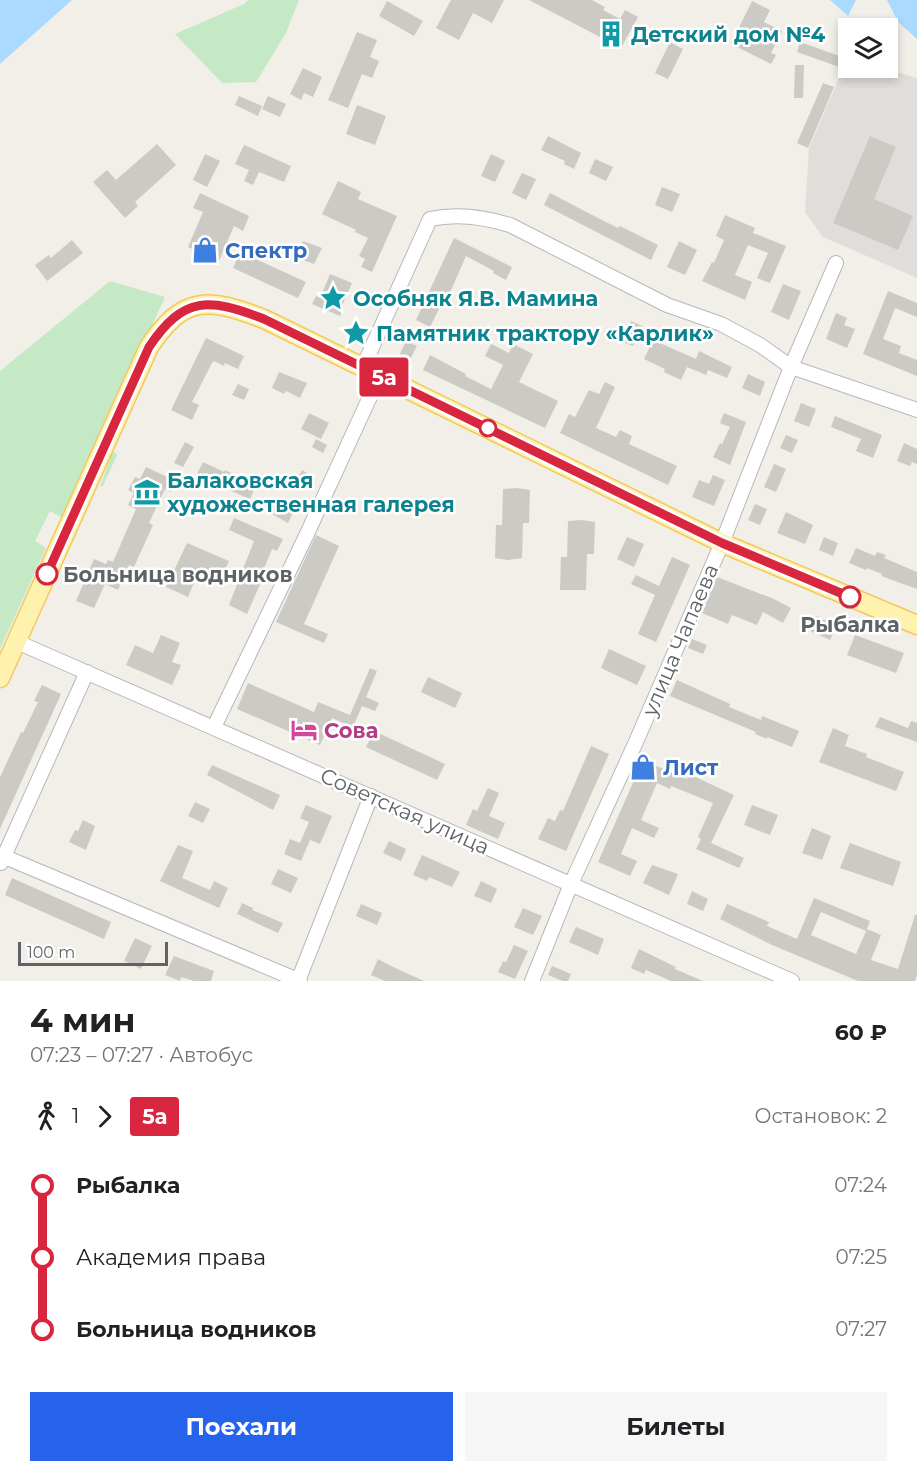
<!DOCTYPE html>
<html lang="ru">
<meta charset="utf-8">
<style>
body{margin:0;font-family:Montserrat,sans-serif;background:#f6f6f6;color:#202124;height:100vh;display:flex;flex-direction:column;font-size:22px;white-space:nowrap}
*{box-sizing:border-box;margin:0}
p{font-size:20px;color:#757577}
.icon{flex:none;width:33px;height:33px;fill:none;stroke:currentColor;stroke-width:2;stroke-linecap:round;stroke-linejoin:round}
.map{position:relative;height:981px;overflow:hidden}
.drawer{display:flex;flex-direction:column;background:#fff;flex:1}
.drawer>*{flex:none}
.badge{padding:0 12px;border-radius:4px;font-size:21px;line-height:39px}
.fabs{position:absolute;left:838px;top:18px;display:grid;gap:12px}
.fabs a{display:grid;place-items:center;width:60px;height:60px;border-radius:0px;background:#fff;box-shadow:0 3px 9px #0003;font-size:30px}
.scale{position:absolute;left:18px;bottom:15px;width:150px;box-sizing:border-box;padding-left:6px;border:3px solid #5f6368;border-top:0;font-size:16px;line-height:21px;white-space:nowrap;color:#5f6368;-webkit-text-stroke:4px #fff;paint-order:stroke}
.map>.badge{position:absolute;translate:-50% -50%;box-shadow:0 0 0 3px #fff}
.legs{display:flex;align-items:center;gap:9px;height:66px;padding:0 30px;font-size:20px}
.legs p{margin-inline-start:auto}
.summary{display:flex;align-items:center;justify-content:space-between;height:102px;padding:0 30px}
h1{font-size:33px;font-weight:700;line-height:45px}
.action{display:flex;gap:12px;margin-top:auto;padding:12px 30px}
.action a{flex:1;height:69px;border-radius:0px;background:#2563eb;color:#fff;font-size:24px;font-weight:700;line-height:69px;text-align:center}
.action a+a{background:#f6f6f6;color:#202124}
ul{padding:0 30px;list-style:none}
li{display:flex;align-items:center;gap:21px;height:72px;font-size:22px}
li i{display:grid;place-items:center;width:9px;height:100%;margin:0 8px;background:currentColor}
li i::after{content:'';width:15px;height:15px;margin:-8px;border:4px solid;border-radius:50%;background:#fff}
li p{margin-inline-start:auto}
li:first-child i{background:linear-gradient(#0000 50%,currentColor 0)}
li:last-child i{background:linear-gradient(currentColor 50%,#0000 0)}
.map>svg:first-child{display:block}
.industrial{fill:#e0deda}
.green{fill:#c5e8c5}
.water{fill:#aadaff}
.building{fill:#cccac5}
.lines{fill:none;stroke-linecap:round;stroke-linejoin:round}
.minor-casing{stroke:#b5b8bc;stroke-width:16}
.major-casing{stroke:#f2c960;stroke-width:21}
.minor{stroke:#fff;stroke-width:14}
.major{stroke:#fff2af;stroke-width:18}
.line-1-casing{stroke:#fff;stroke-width:14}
.line-1{stroke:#d7263d;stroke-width:9}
.stop-1-dot{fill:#fff;stroke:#d7263d;stroke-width:3}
.labels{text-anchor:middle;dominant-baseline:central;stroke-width:5;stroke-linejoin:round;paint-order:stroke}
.culture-label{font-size:21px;font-weight:bold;fill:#0d838f;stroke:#fff;text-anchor:start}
.shop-label{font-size:21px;font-weight:bold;fill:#366cbe;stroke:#fff;text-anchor:start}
.stop-label{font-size:21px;font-weight:bold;fill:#5f6368;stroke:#fff;text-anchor:start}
.street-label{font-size:21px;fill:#5f6368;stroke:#fff}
.hotel-label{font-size:21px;font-weight:bold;fill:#b23c85;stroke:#fff;text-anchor:start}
</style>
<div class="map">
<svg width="917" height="981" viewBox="0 0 917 981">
<rect width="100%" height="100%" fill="#f1efe8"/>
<path class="industrial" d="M848 57 849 68H883L917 78V278L823 237 805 212 809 148Z"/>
<path class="green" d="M248 0H299L286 33 256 82 222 83 175 34 244 4Z
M110 281 165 297 63 518 50 511 35 541 46 548 0 649V371Z
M115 452 117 455 103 486 100 487 112 453Z"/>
<path class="water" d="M0 0H72L0 64Z
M830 0H856L848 16Z
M887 0H917V39L898 22Z"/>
<path class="building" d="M451 0H504L492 23 473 13 459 40 436 28Z
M529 0H592L605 7 603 10 620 19 625 10 638 17 621 48Z
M387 1 423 21 414 36 379 16Z
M752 1 770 10 764 22 782 31 771 53 776 55 771 64 731 44Z
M357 32 377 40 370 57 379 61 372 78 362 74 348 108 328 100Z
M670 42 683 49 668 79 655 73Z
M800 42 845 58 842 68 797 52Z
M795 65H804L803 98H794Z
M303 68 322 77 313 97 304 93 301 100 290 94Z
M823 83 834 87 808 148 797 143Z
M239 96 262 106 258 116 235 105Z
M268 96 286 104 280 117 262 109Z
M357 105 386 116 375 145 346 134Z
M548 136 581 153 574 169 564 164 565 161 541 150Z
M870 136 896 147 874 199 913 216 898 250 833 223Z
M157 144 176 165 135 202 138 206 125 218 93 182 107 170 116 180Z
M244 145 291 166 284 182 259 172 253 185 244 181 249 170 235 164Z
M205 154 220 161 207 187 193 180Z
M491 154 505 161 495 182 481 176Z
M595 159 613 167 606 181 589 173Z
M522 173 536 179 526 200 512 193Z
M338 181 361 192 358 199 397 216 372 272 361 267 365 259 359 256 368 238 355 232 356 230 322 214Z
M662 187 680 194 672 212 655 205Z
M200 193 249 216 243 231 234 226 219 261 188 247 203 212 193 208Z
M550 193 596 217 618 228 620 226 658 245 651 260 544 205Z
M725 215 755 228 753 233 786 246 770 283 757 278 768 253 748 245 735 275 752 282 745 300 702 281 712 262 714 263 724 240 716 236Z
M454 238 512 267 506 280 493 273 494 271 466 256 445 304 442 303 430 327 416 320Z
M72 240 83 253 47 281 35 265 49 255 51 258Z
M303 241 322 248 314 264 296 257Z
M679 241 697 250 685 275 667 267Z
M240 252 306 282 298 298 233 268Z
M330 274 352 283 341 308 343 309 340 316 312 304 316 296 320 298Z
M783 284 801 291 789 320 771 312Z
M888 291 917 303V317L895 308 883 339 901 346 899 353 917 360V376L863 354Z
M836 313 847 318 844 325 855 329 847 348 826 339Z
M631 321 642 326 633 346 622 342Z
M206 338 244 356 238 369 225 363 224 366 214 361 212 363 192 402 199 405 192 420 171 410Z
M653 340 696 359 699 351 732 367 727 378 708 370 706 375 687 367 681 380 664 372 665 369 644 359Z
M406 341 417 346 408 363 398 358Z
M491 344 509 353 513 344 533 354 519 382 558 401 545 428 423 370 430 355 466 374 465 376 491 389 503 365 485 356Z
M279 372 307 383 300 398 286 391 284 394 272 388Z
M748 374 765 382 760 396 742 388Z
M605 382 615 387 596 428 616 437 620 430 632 436 629 444 677 466 668 485 560 433 569 414 575 417 589 390 599 394Z
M238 384 249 389 244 400 232 395Z
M801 403 816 409 809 427 794 421Z
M309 413 329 423 321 439 301 429Z
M724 413 746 422 730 465 713 457 720 443 722 444 730 427 720 423Z
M835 416 882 435 873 458 856 451 861 439 831 427Z
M786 435 798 440 792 453 780 448Z
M316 439 327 445 323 453 312 447Z
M185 442 194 447 183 467 174 463Z
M904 443 917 449V464L912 462 910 466 897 461Z
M203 462 224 472 225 470 256 486 250 499 196 476Z
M774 464 786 469 776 492 764 487Z
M146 467 176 481 171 492 165 489 149 523 153 525 134 567 129 565 118 590 105 584 94 608 76 601 94 559 106 564 108 560 113 562 136 509 128 505 134 493 128 490 135 477 140 479Z
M302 470 312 476 306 488 296 483Z
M713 475 725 480 714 506 692 497 699 480 709 484Z
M517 488 530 490 529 523H523L522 558 508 560 495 558 496 525H502L503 489Z
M269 499 283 506 284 503 295 509 288 523 263 509Z
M755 504 767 509 760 525 748 520Z
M786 512 813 525 805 544 777 533Z
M234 518 283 539 277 551 272 549 260 578 262 580 247 614 229 605 254 541 229 530Z
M582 520 595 522 594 554H587L586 590H560L561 557H567L568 521Z
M316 535 339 546 304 624 328 634 324 643 276 622Z
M627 537 644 544 634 567 617 559Z
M824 537 838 543 833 556 819 550Z
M187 543 229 561 219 583 198 573 188 597 166 587Z
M856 548 875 556 877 552 886 555 884 558 917 572V589L881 576 882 574 867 568 866 570 849 563Z
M672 557 690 565 656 642 638 634 655 595 631 584 636 575 659 586Z
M717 577 774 599 791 608 783 623 763 612 757 625 732 615 728 624 702 613Z
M817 616 837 626 830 640 810 631Z
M161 635 180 643 172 662 181 665 172 685 126 665 135 645 153 653Z
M855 635 904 653 896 673 847 655Z
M692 639 707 645 703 654 688 648Z
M609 649 646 666 637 685 601 668Z
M370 668 377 671 366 697 379 703 375 711 362 706 353 727 332 718 320 745 237 709 248 683 314 712 318 702 350 715Z
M428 677 462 693 455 708 421 692Z
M677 680 730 704 729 707 761 720 762 716 799 731 792 747 767 737V739L755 734 756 732 670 696Z
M42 685 61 694 0 829V777L21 732 23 733 38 702 34 701Z
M880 717 908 728 911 721 917 723V742L875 727Z
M833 728 849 735 845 746 867 754 866 757 904 772 896 791 819 762Z
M374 731 445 764 437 780 366 747Z
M591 746 609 754 566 851 538 839 548 818 555 821 560 810 563 811Z
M643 760 687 779 689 774 734 795 711 843 744 858 739 868 696 849 701 839 698 837 713 803 671 786 670 789 657 783 641 820 659 828 654 838 632 828 621 854 637 861 630 876 598 862Z
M212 765 280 795 273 810 207 775Z
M488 788 499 793 489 816 505 823 498 839 466 825 473 809 477 811Z
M195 802 210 809 203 823 188 816Z
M306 805 332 816 320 844 310 840 301 861 284 854 290 839 300 843 309 822 300 818Z
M752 805 778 815 770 835 744 825Z
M83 820 95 826 86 850 69 842 75 830 78 831Z
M812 828 831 836 822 860 802 853Z
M389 841 406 849 401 861 383 853Z
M850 843 901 862 893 886 840 868Z
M178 845 193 851 182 878 210 890 214 881 228 888 219 908 160 881Z
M422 855 460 872 452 887 429 877 427 881 413 875Z
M652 865 678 874 669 895 643 883Z
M278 869 298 878 291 893 271 884Z
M12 878 111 922 104 939 5 895Z
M481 881 497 889 491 903 474 896Z
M692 891 708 899 703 911 687 904Z
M814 898 870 921 866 931 821 912 811 935 856 954 867 929 881 935 871 960 898 969 915 915H917V975L915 981H858L772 945 720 919 727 904 769 922 767 926 797 939Z
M242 903 253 908 252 910 283 923 278 933 237 914Z
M361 904 382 913 377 925 356 916Z
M523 908 542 916 533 935 514 927Z
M576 927 604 939 598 955 569 942Z
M135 938 152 946 141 969 124 961Z
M514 945 528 951 515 979 498 972 503 961 506 962Z
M639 949 676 967 675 969 703 981H671L646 970 644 974 631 968Z
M174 956 214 971 211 981H194L181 977 180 981 165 975Z
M378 959 391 966 424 981H385L371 975Z
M552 966 571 974 568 981H563L548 975Z"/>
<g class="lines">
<g class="minor-casing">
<path id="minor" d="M363 367 430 219C457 213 484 217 510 225L667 305 721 324 760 345 791 367 917 410
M17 642 792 981
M214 727 306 536 380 375
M0 855 300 981
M1 863 87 672
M298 981 371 796
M532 981 571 884 635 744 722 543 791 367 836 263"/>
</g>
<g class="major-casing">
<path id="major" d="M0 678 149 347C184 294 209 298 264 319L722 543 917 625"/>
</g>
<use href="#minor" class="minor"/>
<use href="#major" class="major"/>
</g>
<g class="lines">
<g class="line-1-casing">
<path id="line-1" d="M47 574 149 347C184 295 209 298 264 319L722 543 850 597"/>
</g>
<use href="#line-1" class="line-1"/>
</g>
<defs>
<g id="building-bare" transform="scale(2.07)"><path d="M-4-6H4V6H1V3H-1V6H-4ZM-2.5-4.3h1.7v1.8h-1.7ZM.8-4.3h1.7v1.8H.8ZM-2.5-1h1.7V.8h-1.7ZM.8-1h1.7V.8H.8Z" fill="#0f9aa8" stroke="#fff" stroke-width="2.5" paint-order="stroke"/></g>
<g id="shop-bare" transform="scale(2.07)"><path d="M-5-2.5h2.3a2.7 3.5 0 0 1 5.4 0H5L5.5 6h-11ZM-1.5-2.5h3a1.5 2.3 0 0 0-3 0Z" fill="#3f7fe0" stroke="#fff" stroke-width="2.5" paint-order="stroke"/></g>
<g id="sight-bare" transform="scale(2.07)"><path d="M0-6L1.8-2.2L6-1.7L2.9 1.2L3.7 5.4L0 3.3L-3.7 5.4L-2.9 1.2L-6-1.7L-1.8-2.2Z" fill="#0f9aa8" stroke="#fff" stroke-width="2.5" paint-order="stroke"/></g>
<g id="museum-bare" transform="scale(2.07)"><path d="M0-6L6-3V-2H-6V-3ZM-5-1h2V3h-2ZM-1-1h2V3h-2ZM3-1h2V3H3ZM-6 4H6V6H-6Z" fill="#0f9aa8" stroke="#fff" stroke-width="2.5" paint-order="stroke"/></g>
<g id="hotel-bare" transform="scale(2.07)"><path d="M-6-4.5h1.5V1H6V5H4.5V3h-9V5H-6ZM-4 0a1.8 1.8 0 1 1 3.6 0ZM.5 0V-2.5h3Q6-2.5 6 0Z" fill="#d1479c" stroke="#fff" stroke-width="2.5" paint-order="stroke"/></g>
</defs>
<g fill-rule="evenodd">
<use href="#building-bare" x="611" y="34"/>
<use href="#shop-bare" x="205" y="250"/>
<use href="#sight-bare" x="333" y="298"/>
<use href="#sight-bare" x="356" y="333"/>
<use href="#museum-bare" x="147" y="492"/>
<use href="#hotel-bare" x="304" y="730"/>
<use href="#shop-bare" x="643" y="767"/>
</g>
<g class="stop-1-dot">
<circle cx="488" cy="428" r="8"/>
<circle cx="47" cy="574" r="10"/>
<circle cx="850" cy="597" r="10"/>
</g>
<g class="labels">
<g class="culture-label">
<text x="631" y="34">Детский дом №4</text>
<text x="353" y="298">Особняк Я.В. Мамина</text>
<text x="376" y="333">Памятник трактору «Карлик»</text>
<text x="167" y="480">Балаковская<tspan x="167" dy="24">художественная галерея</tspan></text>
</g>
<g class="shop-label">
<text x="225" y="250">Спектр</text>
<text x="663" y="767">Лист</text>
</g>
<g class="stop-label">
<text x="63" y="574">Больница водников</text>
<text x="850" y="624" text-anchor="middle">Рыбалка</text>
</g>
<g class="street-label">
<text transform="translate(680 640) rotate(-67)">улица Чапаева</text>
<text transform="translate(405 811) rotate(24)">Советская улица</text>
</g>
<g class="hotel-label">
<text x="324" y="730">Сова</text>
</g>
</g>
</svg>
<div class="fabs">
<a><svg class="icon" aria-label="layers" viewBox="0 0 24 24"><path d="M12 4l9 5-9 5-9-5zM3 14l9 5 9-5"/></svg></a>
</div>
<div class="scale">100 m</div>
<b class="badge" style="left:384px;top:377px;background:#d7263d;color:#fff">5а</b>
</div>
<section class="drawer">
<div class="summary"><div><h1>4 мин</h1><p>07:23 – 07:27 · Автобус</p></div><b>60 ₽</b></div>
<div class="legs"><svg class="icon" aria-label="walk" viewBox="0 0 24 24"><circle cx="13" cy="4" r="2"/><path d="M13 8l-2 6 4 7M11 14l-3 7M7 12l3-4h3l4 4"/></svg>1<svg class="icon" aria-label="forward" viewBox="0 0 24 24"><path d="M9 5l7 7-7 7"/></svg><b class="badge" style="background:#d7263d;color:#fff">5а</b><p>Остановок: 2</p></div>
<ul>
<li><i style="color:#d7263d"></i><b>Рыбалка</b><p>07:24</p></li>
<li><i style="color:#d7263d"></i><span>Академия права</span><p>07:25</p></li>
<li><i style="color:#d7263d"></i><b>Больница водников</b><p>07:27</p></li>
</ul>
<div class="action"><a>Поехали</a><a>Билеты</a></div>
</section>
